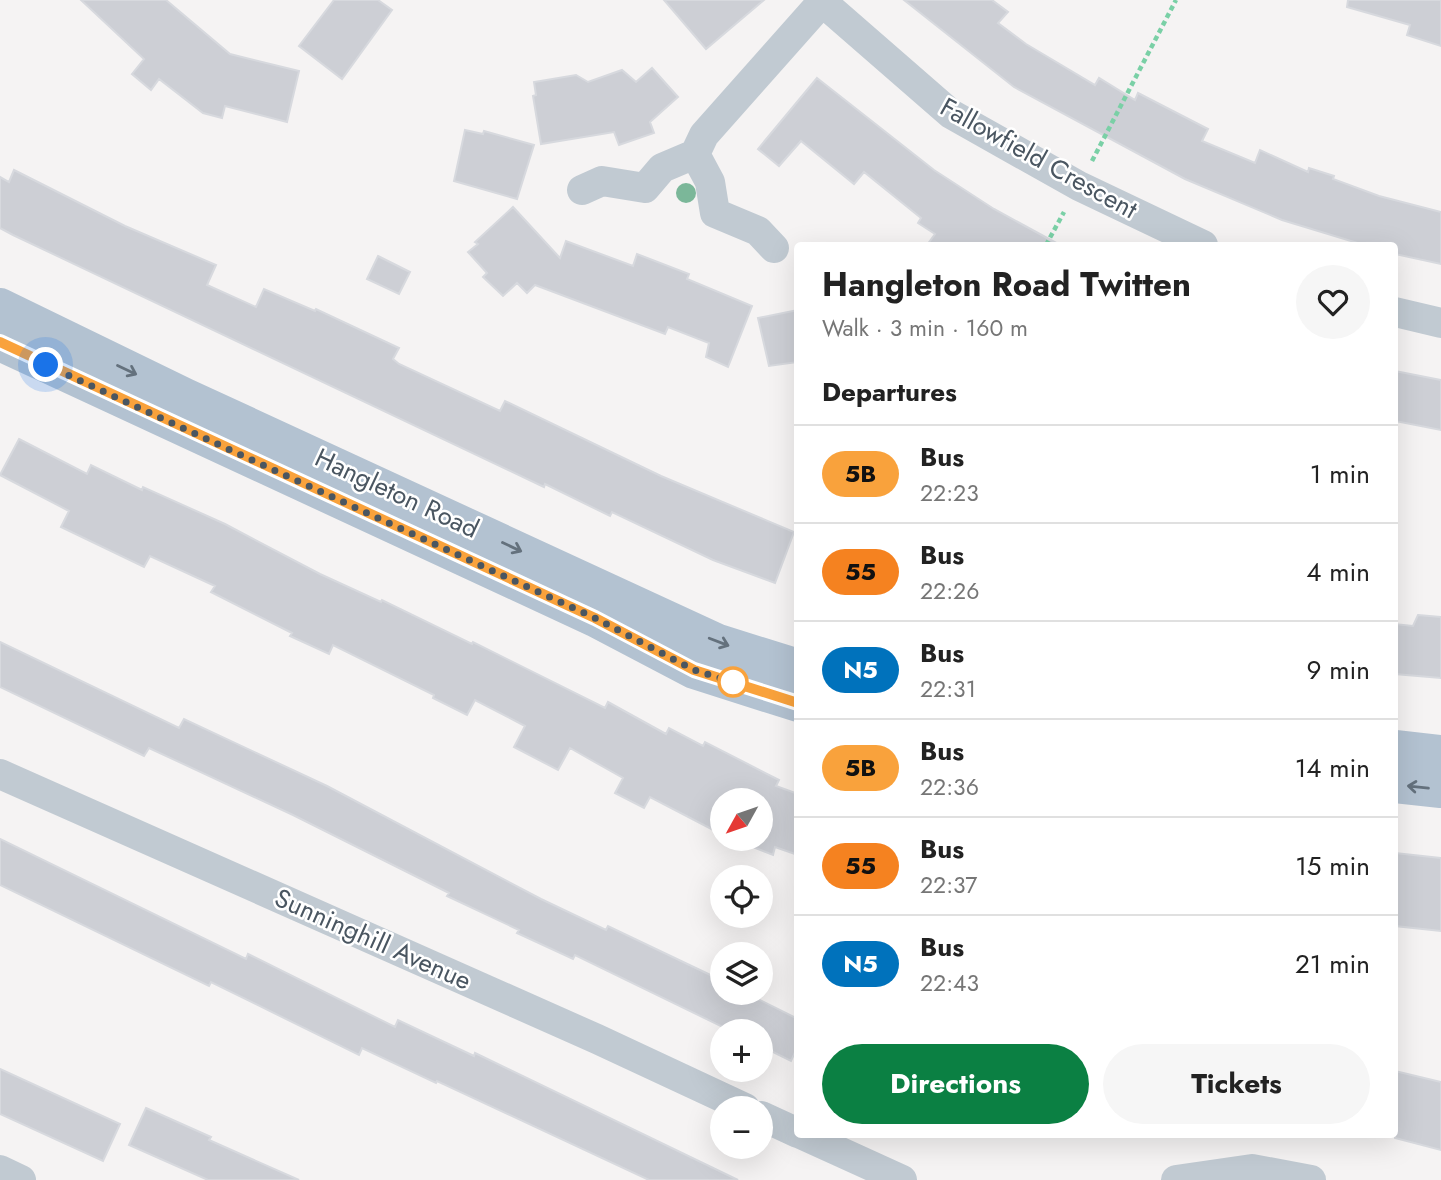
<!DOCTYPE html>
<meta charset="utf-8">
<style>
body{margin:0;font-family:Jost,sans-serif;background:#f6f6f6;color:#222;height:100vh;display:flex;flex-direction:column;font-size:26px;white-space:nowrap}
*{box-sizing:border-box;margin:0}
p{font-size:23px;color:#767676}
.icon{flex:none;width:38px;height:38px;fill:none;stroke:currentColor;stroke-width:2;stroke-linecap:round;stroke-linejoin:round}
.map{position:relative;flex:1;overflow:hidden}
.drawer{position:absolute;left:794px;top:242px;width:604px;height:896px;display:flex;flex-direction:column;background:#fff;border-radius:7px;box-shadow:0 7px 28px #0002}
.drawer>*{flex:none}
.badge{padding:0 14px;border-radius:23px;font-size:24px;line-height:46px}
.needle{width:46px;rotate:230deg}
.tools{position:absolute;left:710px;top:788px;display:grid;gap:14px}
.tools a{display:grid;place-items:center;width:63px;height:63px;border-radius:50%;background:#fff;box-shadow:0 7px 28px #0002;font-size:35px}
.you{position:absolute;width:35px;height:35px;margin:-18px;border:5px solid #fff;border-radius:50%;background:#1a73e8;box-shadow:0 0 0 10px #1a73e833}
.map>.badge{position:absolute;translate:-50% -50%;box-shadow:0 0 0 4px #fff}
h2{padding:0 28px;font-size:26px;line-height:63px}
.round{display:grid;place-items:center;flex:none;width:74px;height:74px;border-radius:37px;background:#f6f6f6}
.headline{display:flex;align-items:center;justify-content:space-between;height:119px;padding:0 28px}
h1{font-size:33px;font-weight:700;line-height:52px}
.cta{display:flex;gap:14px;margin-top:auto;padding:14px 28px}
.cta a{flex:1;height:80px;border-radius:42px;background:#0b8043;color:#fff;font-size:28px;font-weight:700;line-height:80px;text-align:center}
.cta a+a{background:#f6f6f6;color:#222}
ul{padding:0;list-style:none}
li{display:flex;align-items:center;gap:21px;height:98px;padding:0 28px;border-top:2px solid #e0e0e0}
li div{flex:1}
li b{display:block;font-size:26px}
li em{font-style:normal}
li .badge{min-width:77px;font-weight:700;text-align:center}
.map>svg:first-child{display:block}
.building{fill:#cdcfd5;stroke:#d7d9de;stroke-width:2}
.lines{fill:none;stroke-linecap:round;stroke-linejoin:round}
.path{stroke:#7ad0a6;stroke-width:4.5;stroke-dasharray:5 3.5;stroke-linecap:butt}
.minor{stroke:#c1cad2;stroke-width:30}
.primary{stroke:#b3c2d1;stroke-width:38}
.tree{fill:#7bb799}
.oneway{stroke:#64717d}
.line-casing{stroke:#fff;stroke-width:16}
.line{stroke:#f9a23c;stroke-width:10}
.walk{stroke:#4a5661;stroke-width:7;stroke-dasharray:0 12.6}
.stop-dot{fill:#fff;stroke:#f9a23c;stroke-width:3.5}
.labels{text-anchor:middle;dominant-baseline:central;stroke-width:5;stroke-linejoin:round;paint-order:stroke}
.street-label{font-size:26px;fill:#4a5661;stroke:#fff}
</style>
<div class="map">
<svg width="1441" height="1180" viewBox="0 0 1441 1180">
<rect width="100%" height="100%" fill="#f5f3f3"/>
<path class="building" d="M81 0H166L230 54 299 71 287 122 225 106 222 118 203 113 159 79 151 90 132 74 144 59Z
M334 0H378L392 10 342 79 299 46Z
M664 0H764L706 49Z
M904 0H992L1008 12 998 23 1026 44 1095 85 1099 78 1135 100 1138 93 1208 129 1202 141 1255 163 1260 150 1308 172 1309 168 1334 176 1333 179 1379 196 1441 212V264L1395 254V245H1364L1282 220 1185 179 1014 87Z
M1348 0H1441V46L1407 35 1410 25 1347 7Z
M652 68 678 97 650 122 654 133 619 145 614 132 541 144 533 96 536 95 534 82 576 75 588 82 622 70 636 82Z
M817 78 934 170 994 209 1060 245H927L935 234 918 223 921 218 864 172 854 184 801 141 779 166 758 149Z
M465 130 483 134 484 131 534 145 517 199 454 181Z
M14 170 125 226 216 265 207 285 256 307 264 289 315 311 316 309 399 348 393 359 399 364 500 411 505 401 661 476 794 532 775 583 713 560 612 512 610 516 545 484 544 487 13 235 0 228V177L9 182Z
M513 207 560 258 566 241 633 266 637 254 689 274 687 279 752 306 728 367 706 357 709 343 668 327 665 334 535 285 527 293 517 283 503 296 483 277 487 273 468 252 478 244 475 242Z
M378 256 410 272 399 294 367 279Z
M798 310V362L769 366 758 318Z
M1395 371 1441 380V430L1395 421Z
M19 439 87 474 91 465 142 490 143 487 225 524 320 574 381 602 382 600 472 644 473 642 605 708 608 702 666 734 669 728 703 746 705 742 779 780 776 786 798 794V855L775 847 773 855 730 838H761V800H723V835L650 797 644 808 615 793 623 778 570 748 558 770 514 747 525 726 475 700 467 715 433 698 434 695 333 645 329 654 290 636 292 633 211 592 215 586 150 556 144 567 61 527 69 511 0 475Z
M1418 615 1441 617V678L1395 674V624L1413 626Z
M0 642 179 728 184 719 327 786 541 899 606 930 608 926 723 981V992H744L798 1019V1046L791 1061 763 1047 761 1031H731L575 955 573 959 517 933 519 930 447 896 449 893 293 815 149 748 144 756 0 687Z
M0 839 246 959 248 954 395 1027 398 1020 474 1056 475 1053 738 1180H649L437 1081 436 1083 362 1048 359 1055 211 982 209 986 0 885Z
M1395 853 1441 858V931L1395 926Z
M0 1069 120 1124 103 1161 0 1114Z
M1395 1071 1441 1082V1150L1395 1138Z
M146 1108 211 1137 209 1140 299 1180H208L129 1145Z"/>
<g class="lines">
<path class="path" d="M1092 161 1176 0
M1046 245 1064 212"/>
<path class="minor" d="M820 0 951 114 1079 186 1203 245
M695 154 704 135 822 2
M582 190 602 181 645 188 662 168 695 154 710 182 715 213 758 231 774 248
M1395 312 1441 323
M0 774 597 1039 745 1108
M761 1116 798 1133
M801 1134 902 1180
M0 1170 21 1180
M1176 1180 1252 1169 1311 1180"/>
<path class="primary" d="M0 307 185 397 718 643 798 668
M0 342 595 618 694 670 798 703
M1395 749 1441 754
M1395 784 1441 789"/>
</g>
<circle class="tree" cx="686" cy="193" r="10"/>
<defs><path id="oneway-shaft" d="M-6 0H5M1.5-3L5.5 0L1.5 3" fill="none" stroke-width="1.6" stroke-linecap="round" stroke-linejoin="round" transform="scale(1.75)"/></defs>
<g class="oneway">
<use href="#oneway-shaft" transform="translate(127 370) rotate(25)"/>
<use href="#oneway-shaft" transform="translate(512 547) rotate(25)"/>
<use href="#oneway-shaft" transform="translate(719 642) rotate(21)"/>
<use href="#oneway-shaft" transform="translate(1418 787) rotate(-174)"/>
</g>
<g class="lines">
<g class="line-casing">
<path id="line" d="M0 342 595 618 694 670 798 703"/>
</g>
<use href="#line" class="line"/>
<path class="walk" d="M46 365 595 618 694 670 733 682"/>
</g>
<circle class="stop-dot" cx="733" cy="682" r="14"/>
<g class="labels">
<g class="street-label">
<text transform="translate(1039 158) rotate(29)">Fallowfield Crescent</text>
<text transform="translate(397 493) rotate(25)">Hangleton Road</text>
<text transform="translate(373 939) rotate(24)">Sunninghill Avenue</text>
</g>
</g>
</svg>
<div class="tools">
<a><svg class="needle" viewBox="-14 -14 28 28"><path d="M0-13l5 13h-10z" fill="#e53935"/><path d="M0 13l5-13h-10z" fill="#767676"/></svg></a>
<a><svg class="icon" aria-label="locate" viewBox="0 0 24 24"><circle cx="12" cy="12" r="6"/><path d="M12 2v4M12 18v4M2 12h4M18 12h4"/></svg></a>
<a><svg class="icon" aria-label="layers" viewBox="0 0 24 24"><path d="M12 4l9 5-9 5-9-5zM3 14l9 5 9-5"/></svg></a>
<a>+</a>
<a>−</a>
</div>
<div class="you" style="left:46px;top:365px"></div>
<section class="drawer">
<div class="headline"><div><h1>Hangleton Road Twitten</h1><p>Walk · 3 min · 160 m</p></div><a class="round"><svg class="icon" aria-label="heart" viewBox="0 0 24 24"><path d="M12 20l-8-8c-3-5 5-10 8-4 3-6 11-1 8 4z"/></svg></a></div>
<h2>Departures</h2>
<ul>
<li><span class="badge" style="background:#f9a23c;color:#111">5B</span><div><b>Bus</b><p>22:23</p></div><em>1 min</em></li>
<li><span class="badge" style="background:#f58220;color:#111">55</span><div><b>Bus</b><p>22:26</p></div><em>4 min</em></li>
<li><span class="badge" style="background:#0072bc;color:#fff">N5</span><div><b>Bus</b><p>22:31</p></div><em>9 min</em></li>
<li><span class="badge" style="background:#f9a23c;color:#111">5B</span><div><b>Bus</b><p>22:36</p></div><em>14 min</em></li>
<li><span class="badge" style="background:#f58220;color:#111">55</span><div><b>Bus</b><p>22:37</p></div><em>15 min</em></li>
<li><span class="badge" style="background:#0072bc;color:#fff">N5</span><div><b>Bus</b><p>22:43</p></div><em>21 min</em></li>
</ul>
<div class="cta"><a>Directions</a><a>Tickets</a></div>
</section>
</div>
